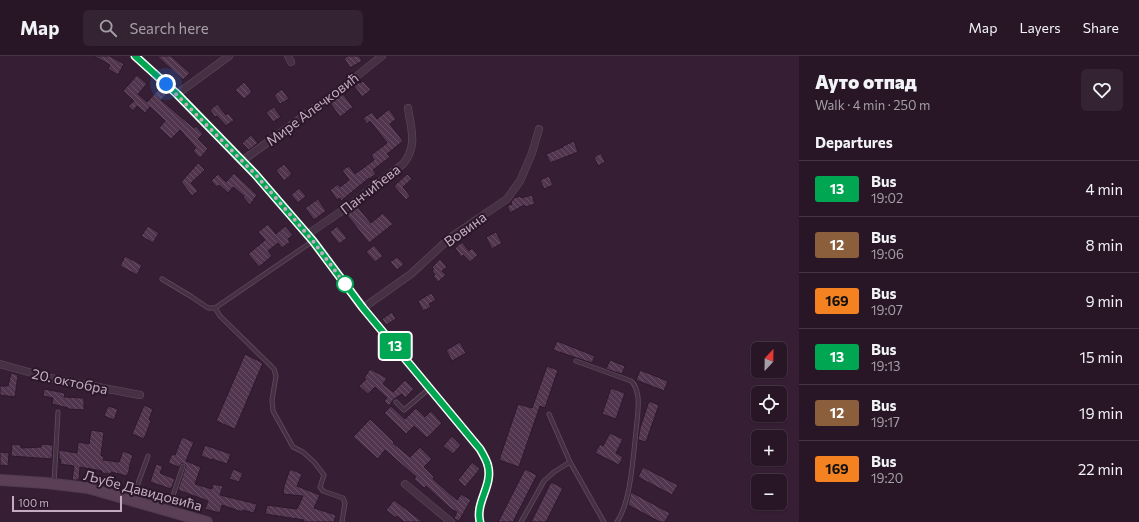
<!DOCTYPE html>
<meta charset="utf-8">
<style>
body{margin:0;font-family:Commissioner,sans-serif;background:#342333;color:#f1f3f6;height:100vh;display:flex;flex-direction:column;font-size:15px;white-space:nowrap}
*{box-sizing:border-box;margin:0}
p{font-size:13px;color:#a59fa7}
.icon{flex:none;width:22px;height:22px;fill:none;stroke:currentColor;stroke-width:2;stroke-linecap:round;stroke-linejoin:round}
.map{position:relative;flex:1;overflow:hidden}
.drawer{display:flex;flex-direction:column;background:#281627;width:340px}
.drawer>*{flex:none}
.badge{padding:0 8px;border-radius:3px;font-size:14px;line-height:26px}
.needle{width:26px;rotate:22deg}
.buttons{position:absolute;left:751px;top:286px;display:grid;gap:8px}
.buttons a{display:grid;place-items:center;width:36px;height:36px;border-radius:6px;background:#281627;box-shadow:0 1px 3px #0004,0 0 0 1px #443544;font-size:20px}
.scale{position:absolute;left:12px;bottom:10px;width:110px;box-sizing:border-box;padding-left:4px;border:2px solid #c4abc1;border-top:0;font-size:11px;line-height:14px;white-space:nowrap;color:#c4abc1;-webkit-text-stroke:3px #2a1729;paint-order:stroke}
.you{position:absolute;width:20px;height:20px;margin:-10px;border:3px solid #fff;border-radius:50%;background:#1a73e8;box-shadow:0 0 0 6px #1a73e833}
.map>.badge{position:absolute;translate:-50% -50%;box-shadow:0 0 0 2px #fff}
h2{padding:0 16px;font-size:15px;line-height:36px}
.round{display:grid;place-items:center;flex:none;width:42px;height:42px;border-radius:6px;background:#342333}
.summary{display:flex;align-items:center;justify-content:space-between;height:68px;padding:0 16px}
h1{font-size:19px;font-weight:800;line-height:30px}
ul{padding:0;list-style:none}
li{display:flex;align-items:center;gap:12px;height:56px;padding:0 16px;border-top:1px solid #443544}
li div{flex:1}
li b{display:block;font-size:15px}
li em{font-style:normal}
li .badge{min-width:44px;font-weight:700;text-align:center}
header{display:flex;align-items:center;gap:24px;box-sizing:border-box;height:56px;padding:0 20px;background:#281627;border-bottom:1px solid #443544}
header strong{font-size:19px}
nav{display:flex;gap:22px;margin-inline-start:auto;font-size:14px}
.search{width:280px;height:36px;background:#342333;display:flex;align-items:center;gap:10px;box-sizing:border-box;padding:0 14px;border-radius:6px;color:#a59fa7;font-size:15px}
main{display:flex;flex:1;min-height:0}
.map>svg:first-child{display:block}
.building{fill:url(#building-back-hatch);stroke:#2d192b}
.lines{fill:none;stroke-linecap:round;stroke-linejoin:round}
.lane-casing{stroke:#624c5f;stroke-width:5}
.street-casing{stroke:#624c5f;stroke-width:8}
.secondary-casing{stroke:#503b4e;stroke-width:12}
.lane{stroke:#463144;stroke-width:3.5}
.street{stroke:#463144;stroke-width:7}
.secondary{stroke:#5a3f56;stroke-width:10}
.line-casing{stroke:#fff;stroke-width:9}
.line{stroke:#00a651;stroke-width:6}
.walk{stroke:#c4abc1;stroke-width:4;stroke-dasharray:0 7.2}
.stop-dot{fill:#fff;stroke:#00a651;stroke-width:2}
.labels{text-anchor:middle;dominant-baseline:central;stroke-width:4;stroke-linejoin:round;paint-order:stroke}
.street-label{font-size:14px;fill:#c4abc1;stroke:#2a1729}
</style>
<header>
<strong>Map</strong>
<div class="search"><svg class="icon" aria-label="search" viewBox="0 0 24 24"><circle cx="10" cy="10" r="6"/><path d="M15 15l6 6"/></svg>Search here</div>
<nav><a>Map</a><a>Layers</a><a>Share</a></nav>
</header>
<main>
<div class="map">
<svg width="799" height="466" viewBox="0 0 799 466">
<defs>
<pattern id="building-back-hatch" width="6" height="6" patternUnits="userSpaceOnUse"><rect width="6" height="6" fill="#52354f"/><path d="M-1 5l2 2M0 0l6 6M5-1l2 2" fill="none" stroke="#695067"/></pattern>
</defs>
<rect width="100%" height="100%" fill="#361e34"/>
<path class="building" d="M94 0H110L124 8 118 19 108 13 110 9Z
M157 0H171L190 17 183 24Z
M348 0H359L362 5 350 12 344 2Z
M137 19 147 28 138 38 147 46 159 33 166 39 161 44 194 72 196 70 203 78 198 83 208 93 200 102 193 95 196 92 180 74 171 83 159 72 165 65 150 51 145 57 137 50 133 55 128 50 134 45 123 35Z
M363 25 371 34 362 41 354 30 360 26V27Z
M244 26 252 36 244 43 235 34Z
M282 33 289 43 280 48 274 39Z
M343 38 353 51 340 61 330 47Z
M217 48 226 59 228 57 234 64 226 70 217 60 215 61 210 54Z
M274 51 281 61 273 66 266 56Z
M389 53 396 63 390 68 403 85 387 98 390 101 373 114 376 118 369 123V122L341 145 340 142 337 144 330 134 338 128 340 131 349 124 342 114 349 110 355 118 374 104 371 99 387 87 370 65 367 68 363 62 372 56 377 63Z
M251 79 258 87 249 94 242 87Z
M574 85 578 96 550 107 546 98 563 91V90Z
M601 97 605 106 598 110 594 101Z
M198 107 205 114 191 127 198 135 192 140 181 126Z
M284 108 292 118 284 125 276 114Z
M234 117 257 139 250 149 243 141 244 140 233 131 228 137 219 129 217 131 211 125 218 118 226 126Z
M407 118 412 123 403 131 410 140 406 144 394 130Z
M549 120 553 129 544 133 540 124Z
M299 132 306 140 298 147 291 139Z
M532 139 535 148 525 151 524 149 510 157 507 150 512 148 511 146 514 142 521 140V142Z
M318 143 326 155 314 164 305 152Z
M357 150 371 167 383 157 393 168 369 187 347 159Z
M268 168 276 178 285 170 293 179 288 183 290 186 282 192 278 187 268 195 272 200 259 211 248 198 265 184 258 176Z
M148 170 159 177 153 187 141 180Z
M337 170 347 182 339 188 330 176Z
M496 176 502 187 492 193 486 181Z
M462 186 469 195 472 192 478 199 470 206 463 199 461 201 455 192Z
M374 189 383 200 375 206 366 196Z
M125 200 142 209 137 219 120 210Z
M397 201 404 208 397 214 390 206Z
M440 203 447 211 442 215 446 219 438 226 433 220 435 219 432 215 434 213 432 211Z
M431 237 436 244 429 248 431 251 423 255 418 245Z
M392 256 396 263 386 269 382 263Z
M557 285 595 300 592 307 553 294Z
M460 286 466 297 452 305 446 294Z
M245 298 263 307 235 373 216 365Z
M610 304 625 310 622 318 606 313Z
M547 310 558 314 545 352 540 350 519 411 499 404 518 348 532 352Z
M370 313 387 322 383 328 393 336 405 324 414 333 405 342 402 338 394 343 389 350 384 345 387 342 375 331 368 338 359 330 366 323 364 322Z
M640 314 668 325 664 335 636 324Z
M11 317 18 319 15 341 0 339V330H8Z
M611 332 625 337 616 363 602 358Z
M44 333 65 337 64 341 84 342V354L68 353V352L52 348 53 342 43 340Z
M649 345 659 349 646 386 638 384 640 372Z
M144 349 153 353 149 364 151 365 144 383 132 378Z
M108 350 118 353 114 364 104 360Z
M391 350 405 363 416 352 425 361 431 355 442 367 427 382 414 370 406 378 384 357Z
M370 363 394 386 393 387 410 401 420 391 432 403 424 411 434 421 433 423 457 444 461 438 471 444 459 465 454 462 457 456 451 453 426 430 424 432 414 423 416 421 385 394 378 403 353 381Z
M91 374 104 376 101 400H104L103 404 119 406 123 395 133 399 129 412H130L127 420 111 416V418L102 417V415L80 411 79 424H72L74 410 60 408 61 403H59V394L77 397 78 386 89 388Z
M610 377 623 383 616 397 623 401 619 409 595 397 600 388 603 390Z
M452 380 461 389 453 398 443 390Z
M182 381 194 386 186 405 201 411 195 428 212 433 213 428 223 430 220 439 257 448 254 457 243 454 242 456 222 449 220 457 205 453 208 445 178 434 186 409 182 407 179 411 168 407 172 398 175 399Z
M12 388 21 389V392L41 391 42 388 53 389 52 403 11 400Z
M205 389 231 398 227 408 212 403V404L201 400Z
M0 396 9 397 8 410 0 409Z
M472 406 480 413 465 431 458 424Z
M156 408 163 410 160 417 175 423 171 433 150 426Z
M643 411 678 429 672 439 638 421Z
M233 413 243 417 239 426 229 423Z
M290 413 302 418 297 430 320 439 314 452 336 459 334 466H303L304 464 265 458 267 449 297 453V451H298L303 440 283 438 284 430Z
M525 413 537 419 513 466H498Z
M551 426 563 432 546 466H531Z
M631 436 670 457 665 466H660L628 449Z
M394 444 406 453 423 466H404L397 460 396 462 386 454Z"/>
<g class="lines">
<g class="lane-casing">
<path id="lane" d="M162 223 192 241 208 252H215L313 185
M215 252 220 260 274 313 276 320 272 344 273 355 293 391 303 396 314 406 324 419 320 431 323 435 343 442 345 447 342 466
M576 305 631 325C636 329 637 335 638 341 639 352 637 364 636 375 633 401 631 445 617 466
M396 346 404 354 430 332
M549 358 570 406 604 466
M54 427 58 356
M132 444 148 400
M168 454 183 410
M521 466 544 425 554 416 570 406"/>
</g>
<g class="street-casing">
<path id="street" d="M135 0 177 38 255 118 313 185 363 252 480 393C483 398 487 405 488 410 493 430 475 446 480 466
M288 0 291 6
M177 38 229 0
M242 105 342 32 382 0
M308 178 349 150 403 108C418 90 411 73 408 52
M363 252 411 218 451 181 507 143 520 125 532 97 539 73
M0 308 50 322 140 339
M405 428 451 466"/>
</g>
<g class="secondary-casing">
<path id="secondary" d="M0 424 46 427 88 432 207 466"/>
</g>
<use href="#lane" class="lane"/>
<use href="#street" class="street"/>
<use href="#secondary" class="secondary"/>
</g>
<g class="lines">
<g class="line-casing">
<path id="line" d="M135 0 177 38 255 118 313 185 363 252 480 393C483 398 487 405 488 410 493 430 475 446 480 466"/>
</g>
<use href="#line" class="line"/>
<path class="walk" d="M166 28 255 118 313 185 347 231 345 228"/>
</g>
<circle class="stop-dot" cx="345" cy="228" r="8"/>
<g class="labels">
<g class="street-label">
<text transform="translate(312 53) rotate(-37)">Мире Алечковић</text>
<text transform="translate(370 133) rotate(-38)">Панчићева</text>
<text transform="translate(465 173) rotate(-36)">Вовина</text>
<text transform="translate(70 325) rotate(12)">20. октобра</text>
<text transform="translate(143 434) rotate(15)">Љубе Давидовића</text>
</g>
</g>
</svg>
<div class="buttons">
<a><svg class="needle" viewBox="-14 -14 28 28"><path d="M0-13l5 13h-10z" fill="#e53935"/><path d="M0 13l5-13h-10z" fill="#a59fa7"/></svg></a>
<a><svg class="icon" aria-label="locate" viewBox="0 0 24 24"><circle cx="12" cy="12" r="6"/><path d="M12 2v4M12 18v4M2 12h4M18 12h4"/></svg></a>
<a>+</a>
<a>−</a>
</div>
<div class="scale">100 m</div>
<div class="you" style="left:166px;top:28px"></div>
<b class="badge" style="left:395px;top:290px;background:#00a651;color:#fff">13</b>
</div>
<section class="drawer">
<div class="summary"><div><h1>Ауто отпад</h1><p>Walk · 4 min · 250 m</p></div><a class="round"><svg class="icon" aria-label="heart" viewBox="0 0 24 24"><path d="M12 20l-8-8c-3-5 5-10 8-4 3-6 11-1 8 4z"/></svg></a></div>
<h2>Departures</h2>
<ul>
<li><span class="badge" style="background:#00a651;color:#fff">13</span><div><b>Bus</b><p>19:02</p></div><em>4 min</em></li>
<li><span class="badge" style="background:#8b5e3c;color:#fff">12</span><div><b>Bus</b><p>19:06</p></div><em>8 min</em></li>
<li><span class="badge" style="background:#f58220;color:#111">169</span><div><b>Bus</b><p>19:07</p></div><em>9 min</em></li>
<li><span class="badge" style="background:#00a651;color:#fff">13</span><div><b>Bus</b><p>19:13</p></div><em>15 min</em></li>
<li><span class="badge" style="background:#8b5e3c;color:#fff">12</span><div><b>Bus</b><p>19:17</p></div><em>19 min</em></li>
<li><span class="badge" style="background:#f58220;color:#111">169</span><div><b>Bus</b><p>19:20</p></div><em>22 min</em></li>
</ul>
</section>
</main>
